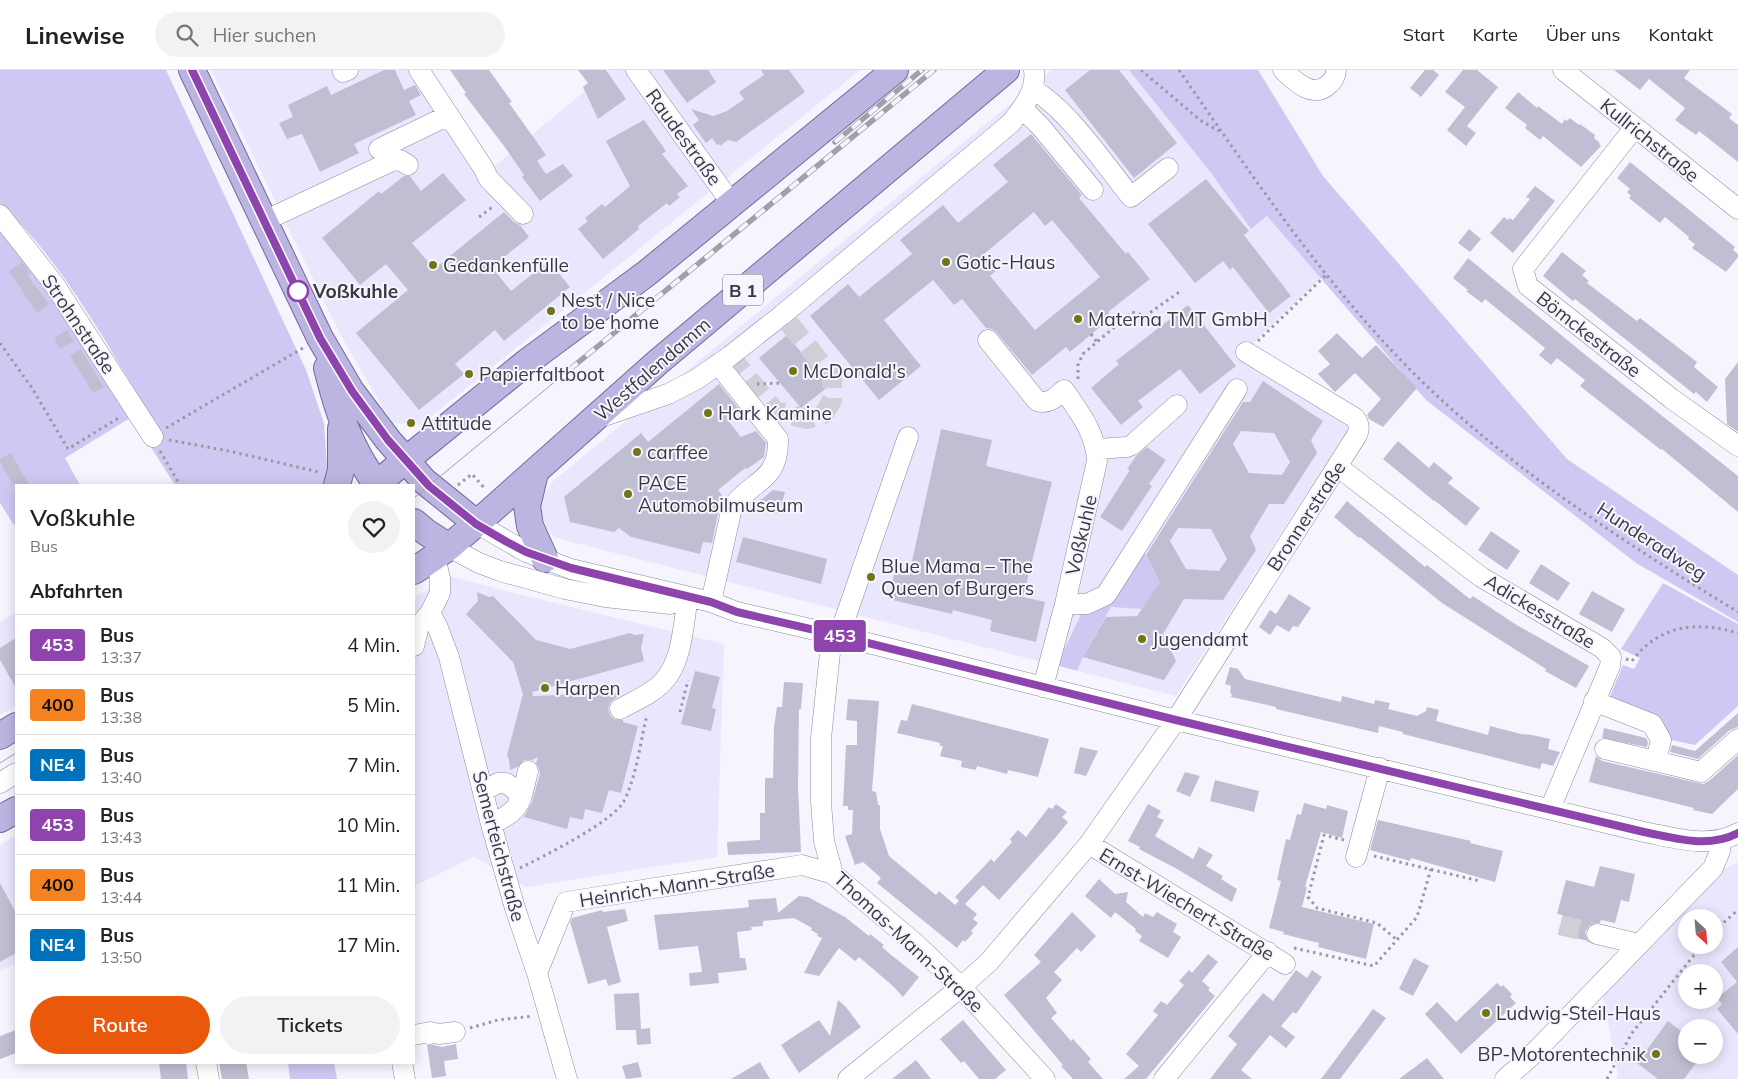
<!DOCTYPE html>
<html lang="de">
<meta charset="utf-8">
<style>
body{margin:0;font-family:Mulish,sans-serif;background:#f2f2f2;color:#222;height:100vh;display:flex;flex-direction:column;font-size:19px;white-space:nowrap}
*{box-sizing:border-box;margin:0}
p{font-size:16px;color:#767676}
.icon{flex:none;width:28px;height:28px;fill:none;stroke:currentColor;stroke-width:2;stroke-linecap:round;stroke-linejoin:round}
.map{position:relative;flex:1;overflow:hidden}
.panel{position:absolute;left:15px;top:414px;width:400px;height:580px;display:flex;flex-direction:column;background:#fff;border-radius:0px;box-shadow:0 2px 12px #0003}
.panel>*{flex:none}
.badge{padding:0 10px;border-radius:4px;font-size:18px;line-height:32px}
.needle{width:32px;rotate:154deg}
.fabs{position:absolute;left:1678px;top:839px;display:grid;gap:10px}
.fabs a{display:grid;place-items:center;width:45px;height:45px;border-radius:50%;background:#fff;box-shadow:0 2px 12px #0003;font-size:25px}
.map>.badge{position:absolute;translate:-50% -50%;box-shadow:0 0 0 2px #fff}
h2{padding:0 15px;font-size:19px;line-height:45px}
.round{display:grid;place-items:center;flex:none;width:52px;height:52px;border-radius:26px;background:#f2f2f2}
.head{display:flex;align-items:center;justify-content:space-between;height:85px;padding:0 15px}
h1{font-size:24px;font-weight:600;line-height:38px}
.action{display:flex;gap:10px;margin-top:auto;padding:10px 15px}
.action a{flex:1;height:58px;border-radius:30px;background:#ea580c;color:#fff;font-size:20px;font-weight:600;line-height:58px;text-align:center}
.action a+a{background:#f2f2f2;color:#222}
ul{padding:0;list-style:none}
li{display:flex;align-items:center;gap:15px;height:60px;padding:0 15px;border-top:1px solid #e0e0e0}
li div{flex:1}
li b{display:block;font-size:19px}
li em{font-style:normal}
li .badge{min-width:55px;font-weight:700;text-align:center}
header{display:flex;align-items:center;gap:30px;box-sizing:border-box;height:70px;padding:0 25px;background:#fff;border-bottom:1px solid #e0e0e0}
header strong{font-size:24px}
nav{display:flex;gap:28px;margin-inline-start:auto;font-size:18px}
.search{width:350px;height:45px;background:#f2f2f2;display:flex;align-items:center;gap:12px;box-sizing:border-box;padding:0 18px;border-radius:28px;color:#767676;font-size:19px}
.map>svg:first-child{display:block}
.built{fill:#e9e7fe;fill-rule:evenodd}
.green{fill:#cec9f2}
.building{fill:#c0bed2;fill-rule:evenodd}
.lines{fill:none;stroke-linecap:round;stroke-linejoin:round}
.minor-tunnel{stroke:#d0cfd8;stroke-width:20;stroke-dasharray:20 10;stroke-linecap:butt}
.minor-casing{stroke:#8c8a9d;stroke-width:21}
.major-casing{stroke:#716a9c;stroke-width:28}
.path{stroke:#9998a0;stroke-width:3;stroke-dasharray:2.5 4;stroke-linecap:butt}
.minor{stroke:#fff;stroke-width:20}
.major{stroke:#bcb5e1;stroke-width:26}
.tram{stroke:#a1a0a8;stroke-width:1}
.rail-casing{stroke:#a1a0a8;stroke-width:5.5}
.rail{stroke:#f6f5fe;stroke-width:4;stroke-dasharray:11;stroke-linecap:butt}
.line-casing{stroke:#fff;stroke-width:11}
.line{stroke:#8e44ad;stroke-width:8}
.poi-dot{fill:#73741a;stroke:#f6f5fe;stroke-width:2}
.stop-dot{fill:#fff;stroke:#8e44ad;stroke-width:2.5}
.labels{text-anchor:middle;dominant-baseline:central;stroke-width:4;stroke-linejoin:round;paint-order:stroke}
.shield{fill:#f6f5fe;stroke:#72717a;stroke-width:1}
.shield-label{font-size:18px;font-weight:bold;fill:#3a3941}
.street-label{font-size:19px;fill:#3a3941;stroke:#f6f5fe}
.poi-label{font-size:19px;fill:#3a3941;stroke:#f6f5fe;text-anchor:start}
.stop-label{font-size:19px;font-weight:bold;fill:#3a3941;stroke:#f6f5fe;text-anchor:start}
</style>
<header>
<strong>Linewise</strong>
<div class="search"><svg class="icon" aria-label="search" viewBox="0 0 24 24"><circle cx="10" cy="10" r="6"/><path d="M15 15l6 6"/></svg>Hier suchen</div>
<nav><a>Start</a><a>Karte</a><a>Über uns</a><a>Kontakt</a></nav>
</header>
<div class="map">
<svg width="1738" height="1009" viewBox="0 0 1738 1009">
<rect width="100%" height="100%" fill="#f6f5fe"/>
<path class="built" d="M211 0H409L481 107 610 0H860L421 355 392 353 340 264Z
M1051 0H1129L1211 103 1251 158 1267 146 1322 207 1239 287 1349 358 1176 626 556 468 545 456 540 432 552 412Z
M450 506 510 522 724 574 717 787 526 817 474 787 414 816V528Z
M16 542V636L0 645V552Z
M16 765V894L0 901V775Z
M1738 792V1009H1616L1618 1005 1602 922 1718 802ZM1686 848H1714V875H1686ZM1686 902H1714V930H1686ZM1686 958H1714V985H1686Z"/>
<path class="green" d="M0 0H166L306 300 324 353 327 398 324 415H175L140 360 154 351C107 276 65 194 0 133Z
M1129 0H1258L1323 106 1567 389 1738 505V552L1636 493 1426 330 1267 146 1251 159 1211 103Z
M0 158 43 214 130 348 65 388 80 415H16V453L14 455 0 433Z
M1142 478 1160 512 1142 539 1111 537 1083 587 1077 601 1057 595 1084 538Z
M1663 513 1738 554V636L1695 675 1666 669 1609 629 1623 595 1634 599 1640 588 1621 579Z
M288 993H334L337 1009H290Z"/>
<path class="building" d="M384 0H395L404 20 415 15 421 25 409 31 416 45 354 74 359 83 320 102 302 64 287 69 279 53 293 47 288 35 327 16 331 25Z
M450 0H489L512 32 509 33 546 85 537 91 546 104 563 94 573 106 540 131 522 107 524 105 504 76 464 24 466 23Z
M578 0H606L626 29 598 49 583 17 588 13Z
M663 0H708L716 12 687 33Z
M761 0H789L805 22 736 72 728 70 720 76 719 74 717 75 712 68 706 73 693 55 699 50 691 39 713 46 727 41 744 29 739 22 764 5Z
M1090 0H1119L1177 73 1134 108 1065 20Z
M1425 0H1433L1439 5 1421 27 1410 18Z
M1463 0H1477L1498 17 1467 56 1476 63 1466 76 1447 60 1465 37 1445 22Z
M1614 0H1690L1684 8 1732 44 1729 48 1738 55V92L1699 61 1696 65 1675 50 1685 38 1649 9 1640 20Z
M1518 22 1537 38 1538 36 1562 54 1565 49 1567 51 1570 48 1579 55 1580 54 1595 65 1594 68 1600 73 1599 74 1601 76 1581 97 1543 66 1540 70 1525 58 1527 55 1505 38Z
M644 50 666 81 662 84 688 116 677 124 680 127 669 136 667 133 638 156 639 159 603 189 578 159 588 151 585 148 602 134 605 137 630 116 606 71Z
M1031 64 1082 125 1079 128 1126 184 1128 182 1150 209 1108 242 1112 247 1070 282 1066 277 1032 305 997 263 992 259 986 258 962 229 954 235 933 210 884 250 921 296 879 330 810 246 848 214 859 227 912 184 900 170 943 135 958 153 1008 112 993 95ZM1034 142 1045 156 1052 150 1100 207 1035 260 990 206 997 200 984 184Z
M1630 92 1735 177 1733 180 1738 184V187L1726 202 1692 178 1695 174 1688 169 1689 167 1665 147 1660 153 1629 128 1631 126 1627 122 1630 119 1617 108Z
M443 103 466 130 412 173 434 199 504 142 514 152 520 155 529 167 492 197 511 221 549 191 570 217 504 271 495 260 455 294 464 304 419 340 356 263 408 220 386 194 360 215 322 168 379 121 381 124 404 106H410L421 121Z
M1206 109 1249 161 1244 165 1291 226 1269 243 1233 197 1230 200 1223 191 1195 213 1148 154Z
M1535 116 1555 131 1513 183 1490 163 1504 147 1508 150 1510 148 1513 150 1530 129 1526 127Z
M1469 159 1481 169 1470 182 1458 173Z
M1562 182 1586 201 1582 205 1589 211 1587 213 1637 251 1640 248 1697 292 1694 297 1718 317 1707 332 1696 322 1694 324 1575 229 1573 231 1543 206Z
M1468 188 1583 283 1738 406V442L1662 379 1661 380 1580 316 1585 310 1557 288 1551 295 1539 285 1545 278 1485 229 1482 233 1466 221 1468 220 1453 208Z
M22 192 30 203 27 205 49 234 37 243 9 201Z
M1188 235 1236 296 1200 324 1180 299 1138 331 1143 337 1121 355 1091 318 1119 294 1116 291Z
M67 260 74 271 60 279 54 268Z
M1337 263 1362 288 1376 275 1417 318 1383 357 1369 349 1367 345 1381 329 1355 303 1335 322 1318 304 1330 294 1318 281Z
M787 265 829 316 801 338 759 288Z
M81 279 104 317 93 323 70 286Z
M1738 292V361H1737L1727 354 1725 309Z
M1263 311 1323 351 1311 370 1317 383 1284 434H1269L1250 466 1256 480 1223 530 1184 529 1163 564 1176 591 1164 610 1083 587 1106 547 1137 546 1160 512 1146 485 1243 332H1250ZM1241 361 1274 363 1290 392 1282 405 1249 403 1233 374ZM1178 458 1211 459 1227 489 1219 501 1186 499 1170 471Z
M719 314 739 339 726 348 741 367 756 361 766 373 764 387 747 399 745 398 718 420 724 428 720 434 712 473 703 472 700 484 631 467 619 458 614 462 570 452 564 427 641 363 648 372Z
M941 359 992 370 986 396 1052 412 1023 527 1045 532 1036 572 990 561 992 550 953 540 952 544 888 529 895 501 909 505Z
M1398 371 1429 398 1434 392 1453 408 1448 413 1480 438 1466 456 1434 430V431L1383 389Z
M1147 377 1166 390 1149 414 1152 416 1122 461 1100 447 1130 400 1127 399 1136 386Z
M11 383 29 415H13L0 392V389Z
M773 420 785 422 779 444 752 437Z
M1347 431 1425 497 1427 495 1470 529 1473 526 1515 554 1589 596 1576 618 1545 601 1546 599 1442 533 1360 467 1359 468 1334 447Z
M1491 461 1520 481 1507 500 1478 480Z
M743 467 827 489 821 514 736 492Z
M1541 494 1570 513 1558 531 1529 513Z
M1592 521 1625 539 1612 562 1579 544Z
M477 522 489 527 493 526 536 570 570 579 630 563 635 565 644 564 641 578 644 591 532 622 533 626 618 623 617 627 610 633 608 639 610 645 614 649 623 650V652L638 656 621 723 609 720 602 743 585 739 583 750 570 747 567 759 524 747 532 732 540 704 539 698 536 693 538 687 532 690H524L517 697 510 700 509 690 507 685 523 624 513 592 466 544 478 531Z
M1289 524 1311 538 1298 557 1293 556 1289 562 1277 555 1270 565 1259 557 1270 540 1276 544Z
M16 568V618L0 590V578Z
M1230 597 1238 599 1245 609 1341 632 1342 626 1374 634 1375 630 1390 633 1388 639 1417 646 1426 641 1427 637 1439 640 1436 651 1488 665 1490 656 1521 664 1532 665 1550 669 1548 679 1560 682 1553 696 1542 693 1540 699 1403 664V662L1379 656 1378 663 1276 639V637L1231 627 1232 624 1230 623 1231 616 1225 614Z
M695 601 720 607 712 638 716 639 711 661 681 654Z
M784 612 803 613 801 639H799L798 717 801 782 728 785 727 772 760 770V743H765V708H773L774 657 777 637H782Z
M848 629 879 631 872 721 876 722 878 735H880V759L889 786 936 825 939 821 955 835 959 831 955 827 991 789 994 792 1012 772 1010 769 1018 760 1026 767 1049 737 1052 739 1056 734 1067 742 1062 747 1068 752 1056 767 999 830 983 815 965 834 977 844 973 849 978 853 971 861 973 863 965 872 963 870 957 878 877 813 881 808 863 792 855 795 845 766 852 764 853 740H848V736H843L846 675H857V651L846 650Z
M912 634 1049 669 1038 707 1008 700 1007 704 977 696 976 700 961 697 962 691 940 686 943 676H940V673L897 663 901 650 907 651Z
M1738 643V657L1730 660 1698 689 1670 682 1672 675 1695 681Z
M1604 658 1646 668 1648 672 1647 677 1602 668Z
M1080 677 1098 681 1086 706 1074 703Z
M1738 685V719L1712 744 1693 740 1694 738 1589 712 1596 686 1602 691 1703 714 1709 711Z
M1185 702 1200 706 1190 727 1176 721Z
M1215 710 1259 721 1254 742 1210 731Z
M1304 733 1326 739 1327 735 1348 741 1342 768 1321 762 1305 817H1307L1302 837 1374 854 1366 889 1318 877 1319 873 1283 864 1284 862 1269 858 1281 811 1277 810 1286 769 1290 770 1297 744 1301 745Z
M1148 734 1161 741 1157 747 1164 750 1155 766 1193 789 1199 777 1213 785 1206 796 1223 806 1221 809 1237 819 1232 832 1177 799 1139 779 1140 777 1128 771Z
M1378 750 1471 771 1470 773 1503 781 1495 812 1411 788 1410 791 1370 780Z
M1600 796 1635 804 1629 832 1621 830 1615 853 1601 850 1600 853H1594L1589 856 1585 862 1588 871 1559 864 1563 845 1557 844 1566 810 1594 817Z
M1099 809 1115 824 1128 822 1126 832 1143 847 1145 843 1153 847 1157 842 1177 854 1173 862 1181 867 1168 888 1139 871 1142 866 1135 861 1136 859 1115 842 1111 848 1085 826Z
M0 813 16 843V883L0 892Z
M799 826 808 827 845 847 869 866 870 864 884 875 882 877 890 884 919 907 903 927 893 916 859 887 855 891 839 878 819 906 804 903 822 868 817 866 818 864 811 860 812 858 794 848 763 851V856L751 857 752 860 737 862 740 888H745L747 900 718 903 719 913 690 916 689 903 702 902 698 876 659 880 654 845 742 838 749 837 748 830 776 828 778 843Z
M625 839 628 851 607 857 621 912 608 916 606 909 588 914 570 852 572 848 602 840 603 842Z
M1072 842 1096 866 1081 882 1077 878 1054 902 1062 910 1046 928 1057 943 1051 948 1071 971 1073 969 1091 989 1088 992 1103 1009H1073L1061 996 1063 995 1004 925 1041 892 1034 885Z
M1738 877V964L1717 939 1722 934 1717 928 1737 912 1721 892Z
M1208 884 1218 892 1202 911 1210 918 1208 920 1215 926 1146 1009H1124L1139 996 1126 984 1158 945 1153 941 1161 931 1167 935 1184 915 1179 911 1189 900 1192 903Z
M1414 888 1429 896 1413 926 1399 919Z
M1296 900 1307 908 1312 900 1322 907 1296 944 1293 942 1281 956 1295 967 1286 978 1270 965 1241 1000 1252 1009H1210L1237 974 1228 966 1263 923 1273 931Z
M1497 913 1501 917 1503 915 1512 924 1510 927 1516 933 1461 984 1425 944 1437 932 1456 952Z
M639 923 641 959 650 958 651 974 637 975 636 960H616L614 924Z
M838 930 846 937 861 957 799 1003 781 975 819 950 830 966Z
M1373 939 1386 948 1340 1009H1321Z
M963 950 1006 1000 995 1009H979L964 991 961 993 940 969Z
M1668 951 1686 965V985H1702L1684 1009H1658L1637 993Z
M16 960V983L0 989V966Z
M430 974 442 977 456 974 458 989 444 991 446 1006 432 1008 427 975Z
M1427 988 1444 1009H1399Z
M916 990 931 1009H892Z
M159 992H186L188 1009H161Z
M219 992H246L249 1009H222Z
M638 992 642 1007 626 1009 622 996Z
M760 992 770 1009H731Z"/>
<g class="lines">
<path class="minor-tunnel" d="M730 286 775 341 807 349 824 344 832 330V306L782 245
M1560 855 1597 864"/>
<g class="minor-casing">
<path id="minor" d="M419 0 484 99 488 108 523 144
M636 0 732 134
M1283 0C1295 11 1313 30 1329 14 1333 11 1336 5 1336 0
M1563 0 1738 139
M343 2 348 0
M1032 19C1067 38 1106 96 1131 127L1168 98
M1023 39 1041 57 1093 120
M1635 57 1523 199 1528 216 1672 329 1738 376
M379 79 449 45
M0 145 54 214 153 367
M264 151 392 91 400 90 408 95
M988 270 1037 331C1049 335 1056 327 1064 320 1079 342 1096 363 1097 391L1065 534 1043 617
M598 348 668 324 697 309 730 286 782 245 1011 53C1023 38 1037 20 1034 0
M1097 379 1127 377 1132 375 1177 335
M1337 396 1481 507 1602 578 1611 587 1610 596 1550 739
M476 453 526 482 571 499 711 532 737 542 832 564 1176 650 1644 762C1676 768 1708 779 1738 763
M449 477 479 493 500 501 565 519 605 527 670 534
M711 532 732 437C753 409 779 412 778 369L718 294
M1065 534H1087L1106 525 1237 319
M430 543 438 558 449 587 491 754 515 838 537 903 567 1009
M832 564 821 668V732L824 771 833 804 917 875 961 917 1045 1009
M839 566 908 367
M414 576 419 556 430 543 440 523V508L435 487
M1594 631 1652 654 1661 670 1656 691
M620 639C634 631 652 624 663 612 683 591 683 554 688 527
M1605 679 1701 702 1738 669
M0 713 16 703
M483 721 498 713H506L518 722 519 733
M491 754C523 740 520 732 528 701
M1089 774 1285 894
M1356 787 1380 698
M1597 864 1639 874
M537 903 566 832 802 795 833 804
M414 965 430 962 439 964 455 962
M206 992 209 1009
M402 992 405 1009
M848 1009 961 917 989 892 1089 774 1176 650 1357 365C1360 358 1359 354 1355 348L1246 282
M1164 1009 1268 882
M1505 1009 1529 988 1713 798 1720 781V770"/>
</g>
<g class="major-casing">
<path id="major" d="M192 0 320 268 351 321 388 370 424 411 476 453
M327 298C338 342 350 378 377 415
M535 403 527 436 530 456 545 489
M337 415 341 400V359
M375 415 527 292 647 203 895 0
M414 452 426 462 449 477
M414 501 449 477 485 446 658 292 1006 0
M0 666 16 656
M0 749 16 740"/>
</g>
<path class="path" d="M1141 0 1200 50 1219 61
M1179 0C1246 97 1313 197 1394 283 1492 387 1617 468 1738 542
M479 147 494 136
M1091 264 1097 272
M1258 271 1326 205
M0 273 32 318 68 379 120 347
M1078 309V295L1083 284 1132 242 1145 246 1178 223 1182 224
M757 314 781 313
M166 358 303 278
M169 370 229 381 319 402
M160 381 180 415
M458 415 472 404 486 420
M1626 589 1632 591C1660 554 1697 551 1738 563
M680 642 688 610
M1344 770 1324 765 1308 827 1317 838 1377 853 1397 870
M1374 786 1480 811
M520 798C542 787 613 752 624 731 637 705 640 673 647 645
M1714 861 1738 840
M1294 878 1374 896 1417 847 1431 799
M470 958 498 950 533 946
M1607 1009 1632 963 1702 875"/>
<use href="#minor" class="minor"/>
<use href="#major" class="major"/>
<path class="tram" d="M414 428 569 300
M0 693 16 683"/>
<g class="rail-casing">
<path id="rail" d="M835 72 922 0
M569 300 934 0"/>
</g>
<use href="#rail" class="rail"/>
</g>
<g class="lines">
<g class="line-casing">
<path id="line" d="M192 0 320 268 352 321 388 370 429 416 476 454 507 472 526 482 571 498 711 532 737 542 832 564 1176 650 1644 762C1675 768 1708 779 1738 763"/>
</g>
<use href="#line" class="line"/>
</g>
<g class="poi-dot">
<circle cx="946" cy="192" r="5"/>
<circle cx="433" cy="195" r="5"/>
<circle cx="551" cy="241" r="5"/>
<circle cx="1078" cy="249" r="5"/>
<circle cx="793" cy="301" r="5"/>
<circle cx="469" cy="304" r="5"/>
<circle cx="708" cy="343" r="5"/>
<circle cx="411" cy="353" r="5"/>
<circle cx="637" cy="382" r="5"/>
<circle cx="628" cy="424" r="5"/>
<circle cx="871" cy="507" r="5"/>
<circle cx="1142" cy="569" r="5"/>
<circle cx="545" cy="618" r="5"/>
<circle cx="1486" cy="943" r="5"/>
<circle cx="1656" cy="984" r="5"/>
</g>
<circle class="stop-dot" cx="298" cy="221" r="10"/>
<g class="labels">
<rect class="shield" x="723" y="204.5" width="40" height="31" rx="4"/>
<g class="shield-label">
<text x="743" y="220">B 1</text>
</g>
<g class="street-label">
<text transform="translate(684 67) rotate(54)">Raudestraße</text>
<text transform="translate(1650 70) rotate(39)">Kullrichstraße</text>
<text transform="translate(79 254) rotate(56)">Strohnstraße</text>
<text transform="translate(1589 264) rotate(38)">Bömckestraße</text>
<text transform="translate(652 299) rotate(-41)">Westfalendamm</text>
<text transform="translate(1306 446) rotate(-57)">Bronnerstraße</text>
<text transform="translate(1081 465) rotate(-77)">Voßkuhle</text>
<text transform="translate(1652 471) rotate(33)">Hunderadweg</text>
<text transform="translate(1540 541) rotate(31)">Adickesstraße</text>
<text transform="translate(499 776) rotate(75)">Semerteichstraße</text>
<text transform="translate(677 815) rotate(-9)">Heinrich-Mann-Straße</text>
<text transform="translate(1187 834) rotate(31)">Ernst-Wiechert-Straße</text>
<text transform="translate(909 872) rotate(43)">Thomas-Mann-Straße</text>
</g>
<g class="poi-label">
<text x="956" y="192">Gotic-Haus</text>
<text x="443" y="195">Gedankenfülle</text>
<text x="561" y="230">Nest / Nice<tspan x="561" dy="22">to be home</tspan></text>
<text x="1088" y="249">Materna TMT GmbH</text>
<text x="803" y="301">McDonald's</text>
<text x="479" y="304">Papierfaltboot</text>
<text x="718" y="343">Hark Kamine</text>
<text x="421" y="353">Attitude</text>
<text x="647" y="382">carffee</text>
<text x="638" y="413">PACE<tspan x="638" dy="22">Automobilmuseum</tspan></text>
<text x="881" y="496">Blue Mama – The<tspan x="881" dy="22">Queen of Burgers</tspan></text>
<text x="1152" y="569">Jugendamt</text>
<text x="555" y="618">Harpen</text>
<text x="1496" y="943">Ludwig-Steil-Haus</text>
<text x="1646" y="984" text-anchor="end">BP-Motorentechnik</text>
</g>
<g class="stop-label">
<text x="313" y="221">Voßkuhle</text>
</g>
</g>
</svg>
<div class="fabs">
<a><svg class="needle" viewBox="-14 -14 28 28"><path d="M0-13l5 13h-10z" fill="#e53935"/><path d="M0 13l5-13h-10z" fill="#767676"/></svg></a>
<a>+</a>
<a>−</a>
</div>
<b class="badge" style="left:840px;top:566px;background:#8e44ad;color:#fff">453</b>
<section class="panel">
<div class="head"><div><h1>Voßkuhle</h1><p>Bus</p></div><a class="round"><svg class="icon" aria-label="heart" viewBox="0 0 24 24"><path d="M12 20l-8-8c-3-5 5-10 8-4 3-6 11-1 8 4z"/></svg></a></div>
<h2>Abfahrten</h2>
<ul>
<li><span class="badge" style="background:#8e44ad;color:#fff">453</span><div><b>Bus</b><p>13:37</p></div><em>4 Min.</em></li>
<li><span class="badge" style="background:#f58220;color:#111">400</span><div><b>Bus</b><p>13:38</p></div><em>5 Min.</em></li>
<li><span class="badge" style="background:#0072bc;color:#fff">NE4</span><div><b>Bus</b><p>13:40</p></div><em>7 Min.</em></li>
<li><span class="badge" style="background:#8e44ad;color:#fff">453</span><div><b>Bus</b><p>13:43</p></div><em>10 Min.</em></li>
<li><span class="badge" style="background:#f58220;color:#111">400</span><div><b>Bus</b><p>13:44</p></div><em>11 Min.</em></li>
<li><span class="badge" style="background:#0072bc;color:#fff">NE4</span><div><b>Bus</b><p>13:50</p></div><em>17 Min.</em></li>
</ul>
<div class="action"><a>Route</a><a>Tickets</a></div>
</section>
</div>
